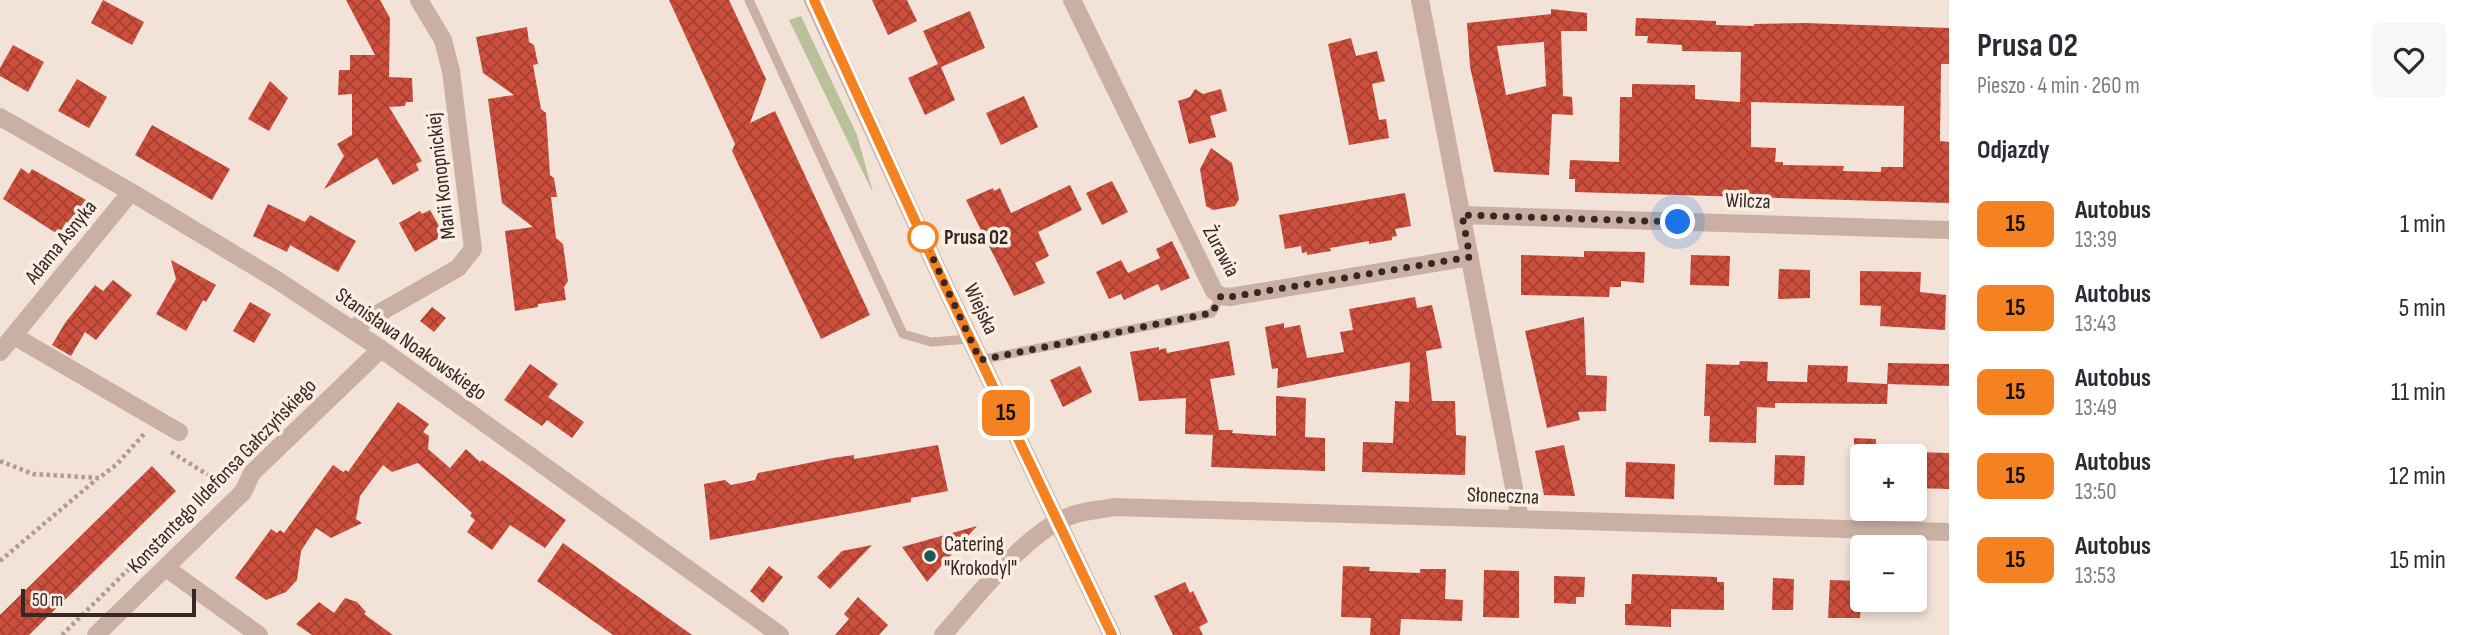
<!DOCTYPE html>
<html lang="pl">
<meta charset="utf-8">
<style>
body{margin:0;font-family:"Sofia Sans Condensed",sans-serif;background:#f7f7f7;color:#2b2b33;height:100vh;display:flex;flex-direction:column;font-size:26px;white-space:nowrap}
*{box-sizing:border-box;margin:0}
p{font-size:23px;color:#7c7c81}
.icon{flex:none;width:38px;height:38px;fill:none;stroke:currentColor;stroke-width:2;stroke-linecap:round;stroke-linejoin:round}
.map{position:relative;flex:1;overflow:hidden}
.panel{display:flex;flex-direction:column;background:#fff;width:525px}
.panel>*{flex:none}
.badge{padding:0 14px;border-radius:10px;font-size:24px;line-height:46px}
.buttons{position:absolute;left:1850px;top:444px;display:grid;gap:14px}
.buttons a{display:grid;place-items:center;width:77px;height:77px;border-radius:7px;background:#fff;box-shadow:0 4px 10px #0003;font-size:35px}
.scale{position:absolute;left:21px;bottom:18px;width:175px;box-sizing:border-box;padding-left:7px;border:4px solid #352825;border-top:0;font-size:19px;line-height:24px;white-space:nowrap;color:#352825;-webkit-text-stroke:5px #faede3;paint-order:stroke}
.you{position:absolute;width:35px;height:35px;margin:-18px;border:5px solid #fff;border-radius:50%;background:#1a73e8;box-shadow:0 0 0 10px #1a73e833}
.map>.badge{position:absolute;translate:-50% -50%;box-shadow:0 0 0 4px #fff}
h2{padding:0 28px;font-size:26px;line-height:63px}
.round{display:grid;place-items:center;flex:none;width:74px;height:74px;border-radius:7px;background:#f7f7f7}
.summary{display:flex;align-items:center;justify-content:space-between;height:119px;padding:0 28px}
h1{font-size:33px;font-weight:700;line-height:52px}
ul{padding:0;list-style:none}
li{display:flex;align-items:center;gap:21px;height:84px;padding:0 28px}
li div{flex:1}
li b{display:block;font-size:26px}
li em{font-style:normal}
li .badge{min-width:77px;font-weight:700;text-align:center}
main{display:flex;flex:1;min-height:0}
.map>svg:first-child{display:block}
.green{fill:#b8c197}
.building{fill:url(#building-cross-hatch);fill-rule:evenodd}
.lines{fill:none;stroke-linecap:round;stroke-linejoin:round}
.path{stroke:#b69a8d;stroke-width:4.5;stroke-dasharray:3.5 3.5;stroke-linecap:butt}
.service{stroke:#cab0a3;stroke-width:9}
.minor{stroke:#cab0a3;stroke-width:18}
.tertiary{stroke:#cab0a3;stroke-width:18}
.line-casing{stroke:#fff;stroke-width:16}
.line{stroke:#f58220;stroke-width:10}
.walk{stroke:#352825;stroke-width:7;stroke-dasharray:0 12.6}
.stop-dot{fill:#fff;stroke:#f58220;stroke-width:3.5}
.poi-dot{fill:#195855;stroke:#faede3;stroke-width:2.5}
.labels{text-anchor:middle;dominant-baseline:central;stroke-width:7;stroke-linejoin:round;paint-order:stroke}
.street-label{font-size:21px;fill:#352825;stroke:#faede3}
.stop-label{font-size:21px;font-weight:bold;fill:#352825;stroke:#faede3;text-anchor:start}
.poi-label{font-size:21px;fill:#352825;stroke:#faede3;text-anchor:start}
</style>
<main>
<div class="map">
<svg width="1949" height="635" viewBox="0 0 1949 635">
<defs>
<pattern id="building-cross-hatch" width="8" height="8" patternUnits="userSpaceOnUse" patternTransform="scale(1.75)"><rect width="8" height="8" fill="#cc4e3c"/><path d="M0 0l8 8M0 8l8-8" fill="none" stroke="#a64132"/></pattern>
</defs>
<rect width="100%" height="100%" fill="#f2e2d7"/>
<path class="green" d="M801 16 857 135 873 193 789 20Z"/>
<path class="building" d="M103 0 144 22 132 45 91 23Z
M346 0H380L390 18 389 77 412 78 413 102H406L405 106 389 107 422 161 416 164 419 170 393 185 377 158 324 189 344 156 337 144 352 135V94L338 95 339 70H350V55H375Z
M669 0H729L766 79 750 123 775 111 870 315 821 339 732 151 735 144Z
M872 0H907L917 21 888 35Z
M1551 9 1587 13V31H1561L1563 96 1572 97 1573 115 1552 114 1549 175 1494 172 1470 67 1467 23 1551 14ZM1544 42 1546 86 1506 95 1497 46Z
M970 11 985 48 941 67 955 100 925 115 908 78 938 64 923 31Z
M1636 18 1716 21V25L1754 26V24L1805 23 1949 28V64H1941L1940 141 1949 142V203L1575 192V179H1569L1570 160 1619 162 1620 97H1632V84L1695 85V99L1740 102 1741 52 1682 51V45L1647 43 1648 36H1635ZM1751 102 1904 106 1903 167H1881V172L1843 171 1844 166 1783 165V162H1775L1776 148 1751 147Z
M527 27 529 42 534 45 538 64 533 65 541 109 546 113 550 175 554 178 557 197H551L556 238 563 244 568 281 564 287 566 300 538 304V307L515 311 505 231 533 227 502 203 488 99 514 95 483 73 476 37Z
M1351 38 1356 56 1377 51 1385 81 1372 84 1379 120 1386 119 1389 138 1349 145 1328 44Z
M13 45 44 62 28 92 0 76V68Z
M77 79 107 97 89 128 58 111Z
M270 81 288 98 269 131 248 119Z
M1195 89 1203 94 1221 89 1227 111 1210 116 1216 137 1189 144 1178 101 1190 97Z
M1024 96 1038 127 1001 145 986 113Z
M152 125 230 169 212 200 135 155Z
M1211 148 1232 163 1239 199 1235 206 1213 210 1206 206 1200 169Z
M21 168 29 174 32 169 86 200 72 224 66 222 59 235 3 199Z
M1112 181 1128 212 1102 225 1086 193Z
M1070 185 1082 210 1038 232 1049 256 1035 263 1045 283 1014 296 966 200 993 188 994 191 1000 188 1011 213Z
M1405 193 1411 226 1395 229 1397 236 1392 237V240L1369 244V241L1330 248 1331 251 1307 255V252L1302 253 1301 246 1285 249 1279 215Z
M268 204 305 222 310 215 356 241 338 272 290 245 287 252 253 236Z
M430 210 444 235 415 252 399 223 420 211 422 214Z
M1172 241 1190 278 1161 291 1158 284 1124 300 1121 294 1109 299 1096 272 1121 260 1128 273 1160 258 1156 249Z
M1584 251 1645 252 1644 283 1621 281V287H1610L1609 297 1521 295V255L1584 257Z
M1691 255 1730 256 1729 286 1690 285Z
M171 260 216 285 206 302 203 300 186 331 156 314 176 279Z
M1779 269 1810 270V298L1778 299Z
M1860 271 1921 272 1920 292 1946 295 1945 330 1880 326 1881 306 1860 305Z
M113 280 132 295 96 340 85 332 71 356 52 345 65 323 95 285 103 291Z
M1415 297 1417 308 1432 305 1442 348 1426 351 1432 401H1455L1456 435 1466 436 1465 475 1362 472 1363 442 1393 443 1395 401 1409 402 1410 362 1277 388 1278 368 1272 369 1265 327 1284 323V328L1300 325 1307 358 1344 352 1340 332 1353 330 1349 309Z
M250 302 271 314 254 343 233 331Z
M432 307 446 318 434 332 420 321Z
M1584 317 1586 375 1607 376 1606 411 1578 412 1580 420 1547 428 1525 331Z
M1229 341 1235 375 1210 379 1219 430H1233L1232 433 1276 436V396L1306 398 1305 437 1325 438V471L1211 467 1213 435 1185 434 1186 398 1139 401 1130 352 1159 347V350L1166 348 1167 353Z
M1740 361 1768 362 1767 381 1807 382 1808 365 1848 366 1847 382 1887 384 1888 363 1949 364V386L1888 384 1887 404 1775 403V408L1757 407 1756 443 1709 442 1710 416H1704L1706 364 1739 365Z
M530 364 558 384 548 397 584 422 572 438 547 420 542 426 504 400Z
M1080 366 1092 392 1063 407 1050 380Z
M398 402 429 424 423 432 429 436 428 449 450 468 466 449 480 462 482 460 566 520 545 548 510 525 492 550 467 532 475 520 470 516 472 513 418 463 392 472 383 465 360 496 356 519 362 523 331 538 316 528 301 551 297 580 286 592 266 600 235 578 271 529 277 533 280 530 284 533 333 465 343 472 346 470 348 472Z
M1854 438 1876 439V457H1854Z
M938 445 948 491 911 498V502L710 540 704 484 725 480 731 485 755 480 758 473 833 458 854 455V459Z
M1564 445 1575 496 1544 495 1535 451Z
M1914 452 1949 453V489L1914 488Z
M1775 455 1805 456 1804 485H1774Z
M1626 462 1675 464 1674 499 1625 497Z
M152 466 176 491 29 635H0V615Z
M977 526 927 582 902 547Z
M563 543 647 603 692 635H613L537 581Z
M872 545 830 589 817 577 842 551Z
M769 566 783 577 763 603 750 591Z
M1343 566 1370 567 1369 571 1420 573V569H1446L1445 599 1463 600 1462 621 1401 619 1400 635H1370L1371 618 1341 617Z
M1484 570 1519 571V618L1483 617Z
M1632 574 1717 577V582H1724V610L1671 609V627L1625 625V604H1631Z
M1554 576 1585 577 1584 597H1576V604L1554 603Z
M1773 578 1794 579 1793 610H1772Z
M1830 580 1862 581 1860 618H1828Z
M1185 582 1190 593 1193 591 1208 622 1199 627 1203 635H1173L1154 596Z
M858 597 888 625 879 635H835L849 619 844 614Z
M345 598 357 602 366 612 364 614 393 635H312L296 624 319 602 334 613Z"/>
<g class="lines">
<path class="path" d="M171 452 218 481
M0 461 33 474 99 478 117 464 144 434
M0 561 98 478
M62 635 232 467"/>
<path class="service" d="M749 0 903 334 931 342 970 339
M980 360 1212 313 1221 296"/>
<path class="minor" d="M1072 0 1214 291 1221 296 1230 297 1470 257
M1420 0 1520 519
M0 117 131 192 277 280 381 349 780 635
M1462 215 1949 230
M351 329 458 268 473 249 451 71 443 40 419 0
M14 336 179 432
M0 352 131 192
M166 568 259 635
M96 635 243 492 252 473 381 349
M943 635C975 599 1029 527 1076 514 1088 510 1101 510 1114 507L1949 532"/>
<path class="tertiary" d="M813 0 945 286 1112 635"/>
</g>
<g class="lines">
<g class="line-casing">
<path id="line" d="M814 0 945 286 1112 635"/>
</g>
<use href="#line" class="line"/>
<path class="walk" d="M923 237 980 360 1212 313 1221 296 1230 297 1470 257 1462 215 1678 222"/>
</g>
<circle class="stop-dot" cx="923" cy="237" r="14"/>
<circle class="poi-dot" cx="930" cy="556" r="7"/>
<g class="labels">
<g class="street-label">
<text transform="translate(441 176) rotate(-97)">Marii Konopnickiej</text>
<text transform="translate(1748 201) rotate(2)">Wilcza</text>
<text transform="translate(61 242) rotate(-51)">Adama Asnyka</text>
<text transform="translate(1221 251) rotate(62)">Żurawia</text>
<text transform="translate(981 309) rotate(65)">Wiejska</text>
<text transform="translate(411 344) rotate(35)">Stanisława Noakowskiego</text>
<text transform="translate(222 476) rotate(-46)">Konstantego Ildefonsa Gałczyńskiego</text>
<text transform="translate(1503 496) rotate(2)">Słoneczna</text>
</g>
<g class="stop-label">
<text x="944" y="237">Prusa 02</text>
</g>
<g class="poi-label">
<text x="944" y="544">Catering<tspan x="944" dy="24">"Krokodyl"</tspan></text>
</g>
</g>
</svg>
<div class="buttons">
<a>+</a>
<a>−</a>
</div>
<div class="scale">50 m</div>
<div class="you" style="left:1678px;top:222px"></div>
<b class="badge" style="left:1006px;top:413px;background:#f58220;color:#111">15</b>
</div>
<section class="panel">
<div class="summary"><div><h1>Prusa 02</h1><p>Pieszo · 4 min · 260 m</p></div><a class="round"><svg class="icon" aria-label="heart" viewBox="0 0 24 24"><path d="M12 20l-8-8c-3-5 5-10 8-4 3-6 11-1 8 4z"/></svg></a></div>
<h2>Odjazdy</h2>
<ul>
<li><span class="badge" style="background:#f58220;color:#111">15</span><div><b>Autobus</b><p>13:39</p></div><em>1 min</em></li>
<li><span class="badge" style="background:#f58220;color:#111">15</span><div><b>Autobus</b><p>13:43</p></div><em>5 min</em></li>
<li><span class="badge" style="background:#f58220;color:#111">15</span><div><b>Autobus</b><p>13:49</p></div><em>11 min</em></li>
<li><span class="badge" style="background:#f58220;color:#111">15</span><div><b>Autobus</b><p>13:50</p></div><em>12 min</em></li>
<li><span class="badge" style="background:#f58220;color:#111">15</span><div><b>Autobus</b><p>13:53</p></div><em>15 min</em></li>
</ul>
</section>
</main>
